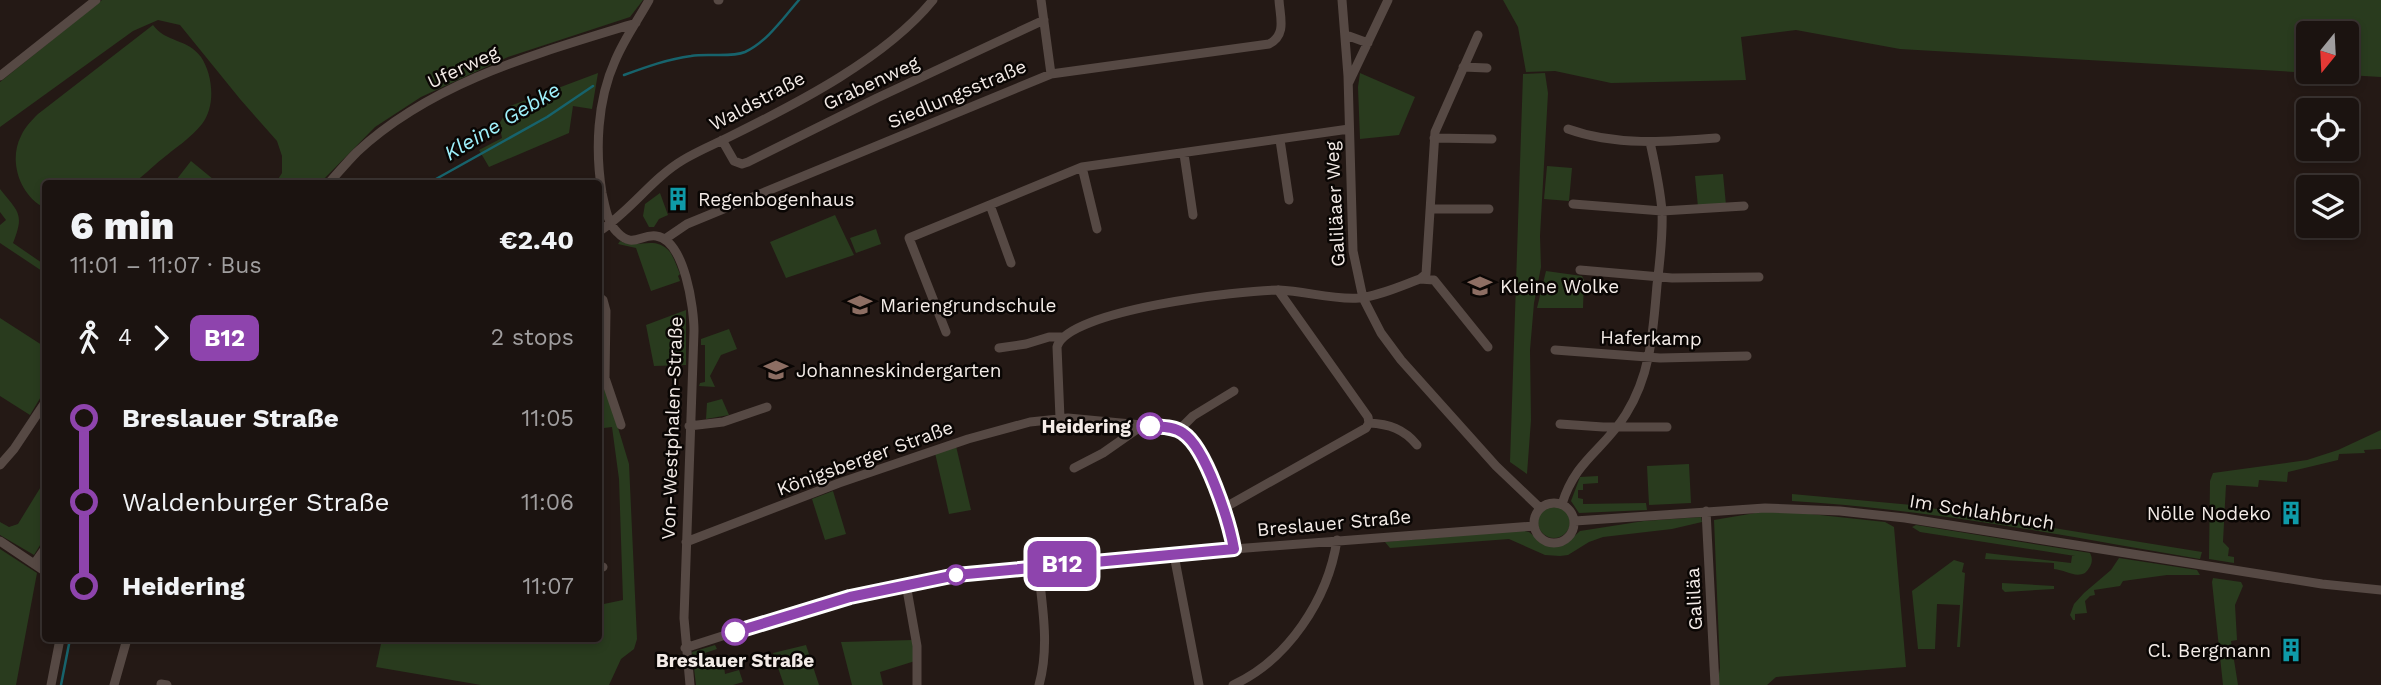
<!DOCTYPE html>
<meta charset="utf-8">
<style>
body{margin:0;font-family:"Work Sans",sans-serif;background:#241c19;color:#f1f3f6;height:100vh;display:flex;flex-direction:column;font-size:26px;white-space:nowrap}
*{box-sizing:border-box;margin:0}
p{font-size:23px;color:#a09e9f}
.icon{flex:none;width:38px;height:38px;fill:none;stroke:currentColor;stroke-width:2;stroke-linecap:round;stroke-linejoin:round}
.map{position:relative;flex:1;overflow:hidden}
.details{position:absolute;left:42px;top:180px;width:560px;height:462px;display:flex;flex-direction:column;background:#1b1310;border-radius:7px;box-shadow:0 4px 10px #0003,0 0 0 2px #393230}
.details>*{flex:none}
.badge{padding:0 14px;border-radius:10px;font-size:24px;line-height:46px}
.needle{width:46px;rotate:198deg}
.controls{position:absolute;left:2296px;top:21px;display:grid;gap:14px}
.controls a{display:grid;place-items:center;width:63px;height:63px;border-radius:7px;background:#1b1310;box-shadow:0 4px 10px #0003,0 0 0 2px #393230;font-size:35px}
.map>.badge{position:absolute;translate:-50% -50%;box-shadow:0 0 0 4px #fff}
.legs{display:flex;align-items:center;gap:10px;height:77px;padding:0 28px;font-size:23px}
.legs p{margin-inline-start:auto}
.headline{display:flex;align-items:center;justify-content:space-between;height:119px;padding:0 28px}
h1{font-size:38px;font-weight:800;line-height:52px}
ul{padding:0 28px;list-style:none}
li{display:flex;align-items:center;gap:24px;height:84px;font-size:26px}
li i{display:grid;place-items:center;width:10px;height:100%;margin:0 9px;background:currentColor}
li i::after{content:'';width:18px;height:18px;margin:-9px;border:5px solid;border-radius:50%;background:#1b1310}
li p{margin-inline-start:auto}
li:first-child i{background:linear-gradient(#0000 50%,currentColor 0)}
li:last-child i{background:linear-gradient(currentColor 50%,#0000 0)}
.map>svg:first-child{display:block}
.green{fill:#293b1e;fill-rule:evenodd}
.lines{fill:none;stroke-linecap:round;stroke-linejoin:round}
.stream{stroke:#17636c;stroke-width:2.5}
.minor{stroke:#564944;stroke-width:9}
.line-1-casing{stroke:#fff;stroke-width:16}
.line-1{stroke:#8e44ad;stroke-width:10}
.stop-1-dot{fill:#fff;stroke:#8e44ad;stroke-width:3.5}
.labels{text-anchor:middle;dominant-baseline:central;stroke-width:5;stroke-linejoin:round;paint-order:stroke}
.street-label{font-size:19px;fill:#f3ebe7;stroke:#0a0604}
.poi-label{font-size:19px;fill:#f3ebe7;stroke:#0a0604;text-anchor:start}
.stop-label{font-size:19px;font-weight:bold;fill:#f3ebe7;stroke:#0a0604;text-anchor:end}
.water-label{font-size:21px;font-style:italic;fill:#9ef0fb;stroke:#0a0604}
</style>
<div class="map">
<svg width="2381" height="685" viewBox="0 0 2381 685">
<rect width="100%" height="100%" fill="#241915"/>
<path class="green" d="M102 0H643L630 17 508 57 421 97 375 127 319 184H275L282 173V156L277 141 240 99 180 25 158 20 133 31 0 127V82Z
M1503 0H2381V77L1900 49 1796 30 1741 37 1746 80 1611 83 1555 71 1526 72 1518 27ZM2347 33V72H2308V33Z
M153 25C166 43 187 38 201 57 213 75 216 106 202 124 191 138 175 148 162 159 153 166 142 178 132 183 124 187 60 184 46 184L45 208C20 196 8 161 21 136 25 127 31 121 38 114Z
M598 73 592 109 573 106 569 133 489 167 479 150 502 138 499 124 510 106Z
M1360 73 1415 97 1399 135 1360 139 1358 87Z
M1545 73 1548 93 1540 236 1541 267 1534 303 1530 350 1531 420 1527 474 1510 462 1523 74Z
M191 161 219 184H173Z
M1547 166 1572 168 1569 201 1544 199Z
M1723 174 1726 205 1698 207 1695 176Z
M0 189C18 212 25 213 13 243L45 265V273L0 243V225L6 220 0 212Z
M660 193 668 215 659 219 654 227H649L643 216 645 204Z
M835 215 854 255 786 278 770 242Z
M876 229 881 244 856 253 850 238Z
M620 241C638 250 655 234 670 252 674 258 677 267 680 274L678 276 680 281 651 291 636 248 618 244Z
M1546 271 1582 276 1584 280 1583 308H1537Z
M686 310V365L654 366 646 325Z
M0 318 45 347V390L30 415 0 396Z
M729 329 737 349 721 355 710 376 715 387 699 386 700 383 705 382V345H701V339Z
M599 365 629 464 637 639 634 649 621 659 609 685H481L376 667 382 639H598L599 605 623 600 619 479 612 427 604 428 599 407V404L601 403Z
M722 399 729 415 706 419 707 403Z
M2381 430V449L2364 450 2365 453 2339 454 2338 460 2288 472 2287 482 2259 480 2258 487 2226 485 2223 542 2229 548 2228 556 2234 557V563L2209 559 2210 481 2213 473 2307 460 2338 450Z
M956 446 971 510 949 514 935 453Z
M1689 464 1691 503 1649 505 1647 466Z
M1598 476V483L1583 484V490H1578V498L1583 499V504L1646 503 1647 510 1579 513 1571 501 1580 477Z
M45 480V537L34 555 0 535V522L9 527 18 524Z
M833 491 846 534 825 540 812 499Z
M1792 494 1912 505 2202 552 2200 559C2065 536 1929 509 1792 501Z
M1538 522a16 16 0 1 1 32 0a16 16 0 1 1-32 0Z
M1773 510 1885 522 1894 527 1906 667 1776 677 1767 685H1717L1720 668 1714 520Z
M1701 517 1702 522 1672 529 1603 537 1589 542 1568 555 1560 556 1545 555 1509 539 1390 548 1385 542 1521 530 1529 532 1545 545 1558 547 1567 543 1580 531 1644 521Z
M1916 525 2090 553C2094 561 2091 567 2085 573 2075 578 2065 570 2054 569V563L1985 559 1986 553 2071 563 2072 556H2075L1920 532 1912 527Z
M0 549 37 573 16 685H0Z
M2119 558 2197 570 2200 575H2167L2123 581 2120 586 2094 590 2095 595 2090 596 2085 601 2087 613 2075 614V620H2073L2070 615 2074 604 2084 593 2111 570Z
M1954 560 1964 563 1962 572 1965 573 1960 647H1957L1960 605 1937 604 1935 649H1918L1912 591Z
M2213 578 2241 582 2243 586 2235 605 2237 640 2231 641 2238 685H2223L2212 582Z
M2002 583 2054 586V589L2005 592 2002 589Z
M913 640 915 661 880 672 883 685H852L841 642Z
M715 645 717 649 702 654 707 670 724 666 725 674 739 670 743 682 733 685H696L692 652Z
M806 645 819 685H784L773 653Z"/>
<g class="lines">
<path class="stream" d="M624 75C646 67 668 59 691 56 708 53 730 58 745 52 767 42 784 17 799 0
M427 184 547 117 593 86
M61 685 70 639"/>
<path class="minor" d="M649 0C638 20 624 39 615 61 597 101 595 150 602 193 605 206 607 222 617 232 633 249 640 234 656 236 685 240 694 309 694 331L684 618 690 685
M718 0H719
M1041 0 1051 74
M1342 0 1348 76 1353 251 1363 298 1381 333 1401 360 1496 466 1540 508
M1346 35 1368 43
M1463 67 1487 68
M0 76 96 0
M1349 82 1388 0
M1568 129C1615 146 1667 142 1716 138
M1434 138 1492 139
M722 140 734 161 742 164 748 162 877 98 1044 20
M1280 140 1289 200
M1184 154 1193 215
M1082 167 1097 229
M328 184C338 173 347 162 357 152 433 81 539 53 636 23
M1573 204 1662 211 1744 206
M990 205 1011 263
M1430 209H1489
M598 232C630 212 651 179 683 160 698 151 715 144 731 136 798 103 886 58 933 0
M665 239 687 224 1051 74 1269 44C1287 35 1280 17 1279 0
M1580 270 1672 278 1759 277
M1420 279 1434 280 1488 347
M598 296 603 300 606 311 605 378 621 425
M946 332 909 238 1082 167 1349 129
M999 348 1026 344 1049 337H1061
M1555 350 1660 358 1747 356
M1060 418 1057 347C1066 310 1242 290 1279 290 1306 291 1332 300 1359 298 1379 296 1401 286 1420 279L1426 274 1435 132 1478 35
M1369 423C1389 424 1404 429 1417 445
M1560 424 1603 427H1667
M689 426 723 422 767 407
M1179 430 1193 416 1234 391
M0 465 14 449 46 401
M1074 468 1103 453 1143 425
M598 496H599
M1534 523a20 20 0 1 1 40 0a20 20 0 1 1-40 0Z
M1562 504C1576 459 1604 450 1626 414 1651 374 1653 331 1657 285 1660 261 1663 236 1662 211 1660 187 1655 165 1650 142
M1224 508 1366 428 1369 423 1368 417 1278 290
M1706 511 1715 685
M1575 521 1765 508 1840 511 1905 518 2322 584 2381 590
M0 541 46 572
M686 542 839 483 968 439 1030 422 1068 418 1173 428C1204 438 1228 519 1234 549
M1174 555 1199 685
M34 564 46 547
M1038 566C1042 605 1050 646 1039 685
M598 568 603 567
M906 584 917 646V685
M685 648 794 613 850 597 956 574 1234 549 1534 526
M161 684 167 685
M51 685 60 639
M114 685 127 639
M1233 685C1288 660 1328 599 1337 540"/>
</g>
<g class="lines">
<g class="line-1-casing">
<path id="line-1" d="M735 632 850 597 956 575 1234 549C1229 521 1206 448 1183 433 1174 426 1161 427 1150 426"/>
</g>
<use href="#line-1" class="line-1"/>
</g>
<defs>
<g id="building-bare" transform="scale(1.89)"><path d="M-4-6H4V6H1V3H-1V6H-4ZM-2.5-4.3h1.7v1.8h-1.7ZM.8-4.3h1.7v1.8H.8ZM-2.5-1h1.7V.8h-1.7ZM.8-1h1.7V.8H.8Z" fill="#0f9aa8" stroke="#0a0604" stroke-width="2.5" paint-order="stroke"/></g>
<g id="school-bare" transform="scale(1.89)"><path d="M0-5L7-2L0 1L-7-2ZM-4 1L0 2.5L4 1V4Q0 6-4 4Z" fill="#8d6e63" stroke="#0a0604" stroke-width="2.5" paint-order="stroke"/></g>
</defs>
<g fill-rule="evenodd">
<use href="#building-bare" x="678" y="199"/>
<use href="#school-bare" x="1480" y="286"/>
<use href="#school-bare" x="860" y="305"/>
<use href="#school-bare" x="776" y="370"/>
<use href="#building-bare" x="2291" y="513"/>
<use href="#building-bare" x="2291" y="650"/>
</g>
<g class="stop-1-dot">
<circle cx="1150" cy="426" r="12"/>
<circle cx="956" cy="575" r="9"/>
<circle cx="735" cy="632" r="12"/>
</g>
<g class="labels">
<g class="street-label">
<text transform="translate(463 67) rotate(-25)">Uferweg</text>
<text transform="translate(871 83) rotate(-25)">Grabenweg</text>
<text transform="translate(957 94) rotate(-23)">Siedlungsstraße</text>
<text transform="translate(757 101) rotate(-28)">Waldstraße</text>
<text transform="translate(1335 204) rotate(-93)">Galiläaer Weg</text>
<text transform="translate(1651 338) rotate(1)">Haferkamp</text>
<text transform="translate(672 428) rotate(-88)">Von-Westphalen-Straße</text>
<text transform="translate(865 458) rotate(-20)">Königsberger Straße</text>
<text transform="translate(1982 512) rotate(9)">Im Schlahbruch</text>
<text transform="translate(1334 523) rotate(-5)">Breslauer Straße</text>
<text transform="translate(1694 599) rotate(-93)">Galiläa</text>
</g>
<g class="poi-label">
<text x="698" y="199">Regenbogenhaus</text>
<text x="1500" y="286">Kleine Wolke</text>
<text x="880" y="305">Mariengrundschule</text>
<text x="796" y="370">Johanneskindergarten</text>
<text x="2271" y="513" text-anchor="end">Nölle Nodeko</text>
<text x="2271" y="650" text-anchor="end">Cl. Bergmann</text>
</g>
<g class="stop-label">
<text x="1131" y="426">Heidering</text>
<text x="735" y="660" text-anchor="middle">Breslauer Straße</text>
</g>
<g class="water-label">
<text transform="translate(502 121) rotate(-31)">Kleine Gebke</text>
</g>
</g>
</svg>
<div class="controls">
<a><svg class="needle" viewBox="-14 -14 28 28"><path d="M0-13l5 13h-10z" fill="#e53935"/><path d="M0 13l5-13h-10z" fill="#a09e9f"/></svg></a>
<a><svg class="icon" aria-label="locate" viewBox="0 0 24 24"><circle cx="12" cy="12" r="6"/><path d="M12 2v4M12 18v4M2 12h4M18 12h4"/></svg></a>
<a><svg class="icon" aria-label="layers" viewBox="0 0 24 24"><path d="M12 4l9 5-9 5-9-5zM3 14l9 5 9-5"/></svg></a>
</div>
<b class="badge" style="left:1062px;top:564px;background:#8e44ad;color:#fff">B12</b>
<section class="details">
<div class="headline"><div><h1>6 min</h1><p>11:01 – 11:07 · Bus</p></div><b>€2.40</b></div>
<div class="legs"><svg class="icon" aria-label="walk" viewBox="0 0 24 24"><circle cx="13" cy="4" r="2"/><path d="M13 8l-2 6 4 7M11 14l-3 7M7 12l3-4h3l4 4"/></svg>4<svg class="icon" aria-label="forward" viewBox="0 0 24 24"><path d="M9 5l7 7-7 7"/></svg><b class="badge" style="background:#8e44ad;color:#fff">B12</b><p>2 stops</p></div>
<ul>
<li><i style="color:#8e44ad"></i><b>Breslauer Straße</b><p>11:05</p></li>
<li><i style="color:#8e44ad"></i><span>Waldenburger Straße</span><p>11:06</p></li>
<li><i style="color:#8e44ad"></i><b>Heidering</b><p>11:07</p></li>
</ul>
</section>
</div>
